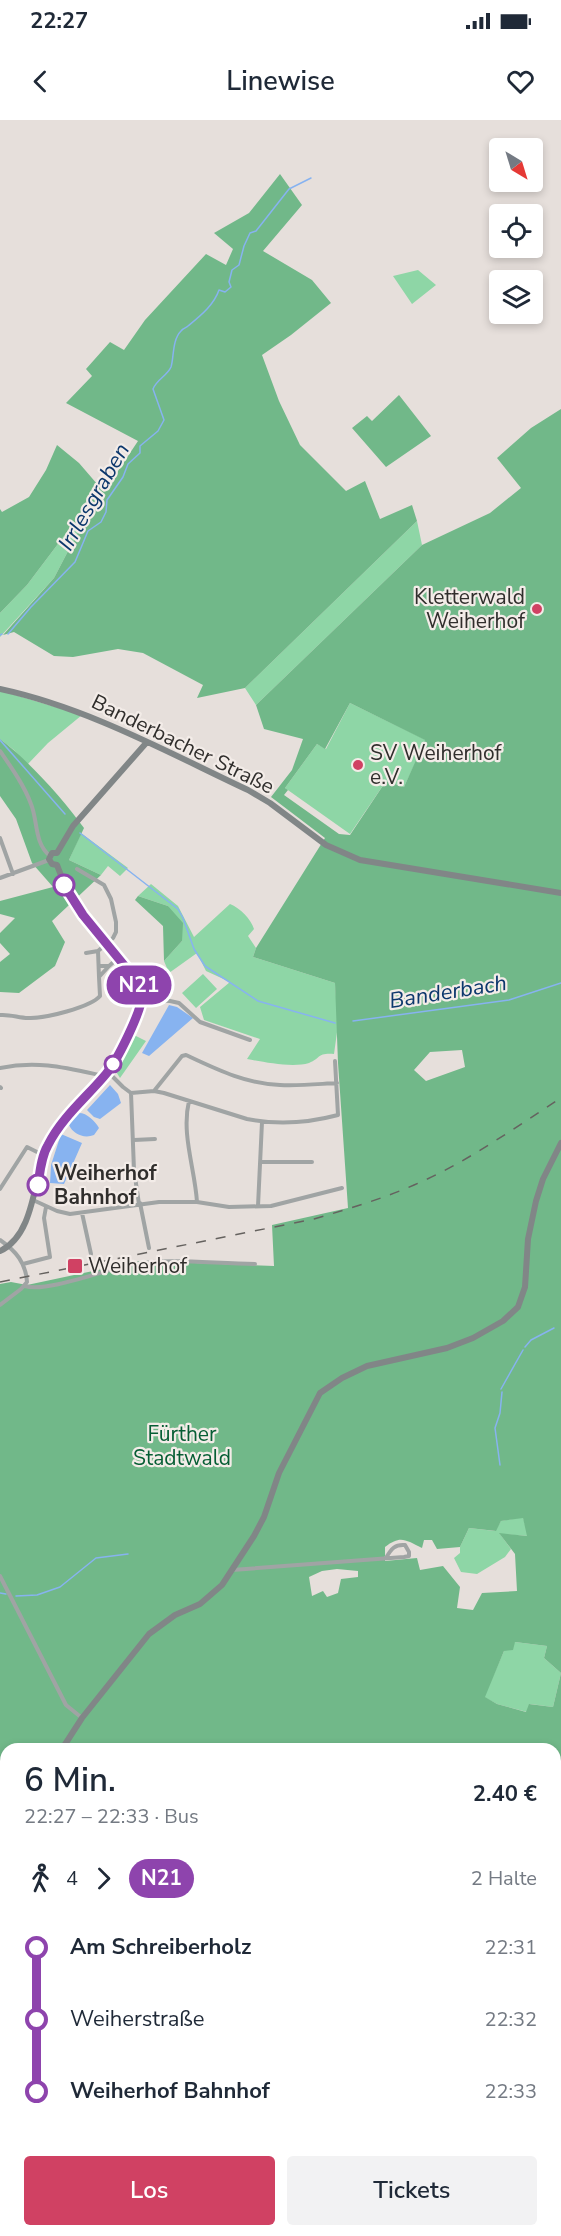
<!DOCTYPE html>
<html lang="de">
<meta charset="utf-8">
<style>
body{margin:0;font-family:"Nunito Sans",sans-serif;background:#f2f2f3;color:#1f2937;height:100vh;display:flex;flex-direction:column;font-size:22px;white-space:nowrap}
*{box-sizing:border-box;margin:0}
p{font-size:20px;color:#747a83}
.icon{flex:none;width:33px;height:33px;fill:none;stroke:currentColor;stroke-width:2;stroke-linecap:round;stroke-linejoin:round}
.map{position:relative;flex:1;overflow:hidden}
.details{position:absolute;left:0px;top:1623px;width:561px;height:494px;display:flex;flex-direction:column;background:#fff;border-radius:18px 18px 0 0;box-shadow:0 3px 9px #0003}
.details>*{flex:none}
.badge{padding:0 12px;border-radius:20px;font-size:21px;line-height:39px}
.needle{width:39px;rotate:142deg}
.tools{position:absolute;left:489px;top:18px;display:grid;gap:12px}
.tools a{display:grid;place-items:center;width:54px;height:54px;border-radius:6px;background:#fff;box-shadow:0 3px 9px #0003;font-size:30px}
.map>.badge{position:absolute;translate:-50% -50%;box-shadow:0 0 0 3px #fff}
.legs{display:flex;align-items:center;gap:9px;height:66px;padding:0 24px;font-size:20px}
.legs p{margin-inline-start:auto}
.summary{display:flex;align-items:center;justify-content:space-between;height:102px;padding:0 24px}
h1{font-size:33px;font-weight:600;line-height:45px}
.primary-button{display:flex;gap:12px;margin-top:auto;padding:12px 24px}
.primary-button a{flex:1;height:69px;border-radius:6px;background:#d04163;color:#fff;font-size:24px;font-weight:600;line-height:69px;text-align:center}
.primary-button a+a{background:#f2f2f3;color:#1f2937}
ul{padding:0 24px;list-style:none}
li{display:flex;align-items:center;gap:21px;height:72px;font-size:22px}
li i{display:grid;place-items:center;width:9px;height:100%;margin:0 8px;background:currentColor}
li i::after{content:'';width:15px;height:15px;margin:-8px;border:4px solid;border-radius:50%;background:#fff}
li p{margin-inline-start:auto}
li:first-child i{background:linear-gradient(#0000 50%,currentColor 0)}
li:last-child i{background:linear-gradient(currentColor 50%,#0000 0)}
.status{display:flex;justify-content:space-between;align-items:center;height:42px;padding:0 30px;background:#fff;direction:ltr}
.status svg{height:16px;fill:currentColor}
header{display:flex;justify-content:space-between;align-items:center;height:78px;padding:0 24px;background:#fff;font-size:27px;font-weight:600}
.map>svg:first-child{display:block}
.green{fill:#8ed6a6}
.forest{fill:#71b889;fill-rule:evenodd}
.water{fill:#87b3f0}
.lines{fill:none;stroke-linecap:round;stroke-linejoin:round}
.stream{stroke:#87b3f0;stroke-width:1.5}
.street{stroke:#a0a4a4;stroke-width:4}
.secondary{stroke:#818687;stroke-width:6}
.rail{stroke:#65625f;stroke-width:1.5;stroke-dasharray:10 10;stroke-linecap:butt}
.line-1-casing{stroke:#fff;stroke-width:14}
.line-1{stroke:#8e44ad;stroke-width:9}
.poi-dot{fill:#d04163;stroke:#f3ece8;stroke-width:2}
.stop-1-dot{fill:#fff;stroke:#8e44ad;stroke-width:3}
.labels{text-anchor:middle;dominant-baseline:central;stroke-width:4.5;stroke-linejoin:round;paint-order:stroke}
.poi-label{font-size:21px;fill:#302e2c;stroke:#f3ece8;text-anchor:start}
.street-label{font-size:21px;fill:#302e2c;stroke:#f3ece8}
.stop-label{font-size:21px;font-weight:bold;fill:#302e2c;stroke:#f3ece8;text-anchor:start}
.park-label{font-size:21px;fill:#065e34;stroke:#f3ece8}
.water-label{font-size:22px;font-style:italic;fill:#0c376c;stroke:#f3ece8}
</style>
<div class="status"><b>22:27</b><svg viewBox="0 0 49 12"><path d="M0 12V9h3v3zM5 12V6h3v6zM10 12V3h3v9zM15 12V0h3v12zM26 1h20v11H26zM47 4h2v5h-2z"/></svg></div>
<header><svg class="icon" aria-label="back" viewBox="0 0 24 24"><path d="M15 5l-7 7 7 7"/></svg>Linewise<svg class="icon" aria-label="heart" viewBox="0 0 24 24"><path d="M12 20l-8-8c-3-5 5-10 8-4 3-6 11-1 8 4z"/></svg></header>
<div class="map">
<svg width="561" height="2116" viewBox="0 0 561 2116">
<rect width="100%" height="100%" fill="#e6dfdb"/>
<path class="green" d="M418 150 436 165 412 184 393 156Z
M417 401 422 425 256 585 245 568Z
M70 408 78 412 54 458 0 517V493L27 465Z
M0 571 5 572 82 595 48 623 27 645 14 630 0 619Z
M350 583 426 620 404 667 386 661 350 714 285 668 317 624 326 629Z
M81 713 128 748 120 756 108 746 101 755 69 740Z
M151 764 178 786 194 817 230 784C240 788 251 799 254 809L248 816 256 828 253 837 335 863 338 905 334 934C316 933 322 938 309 943 292 948 264 942 247 939L260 919 204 900 200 887 230 862 206 851 197 833 169 853 164 841 182 821 168 786 138 776Z
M203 854 217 869 196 888 182 873Z
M134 915 146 921 120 958 115 950Z
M523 1397 528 1416 500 1414 511 1429 505 1437 477 1454 461 1452 454 1438 460 1433V1427L469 1408 495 1411 501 1401Z
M515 1522 547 1526 544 1538 561 1553 553 1587 530 1584 527 1592 497 1584 484 1577 504 1531Z"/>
<path class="forest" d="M280 54 302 85 263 131 312 160 331 183 291 215 262 235 279 281 300 325 346 371 365 361 380 399 412 385 417 401 245 568 197 578 203 565 143 533 118 529 73 537 54 536 14 512 3 515 54 458 78 412 70 408 27 465 0 493V389L2 392 29 377 46 350 57 325 79 343 104 372 138 321 66 283 92 256 86 249 110 222 124 230 145 200 206 134 226 145 233 129 214 113 249 93Z
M399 275 431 316 386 347 352 308 367 296 372 301Z
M561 289V1955H555V1629H6V1702L0 1707V1164L11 1162 27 1165 140 1141 274 1146 272 1105 348 1088 338 943 335 863 253 837 256 828 325 718 271 677 292 650 303 619 264 609 256 585 422 425 490 393 521 368 497 338 531 308ZM350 583 425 620 404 667 386 661 350 715 339 714 284 675 288 670 285 668 317 624 325 629ZM462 930 465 947 426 961 414 950 430 932ZM523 1398 527 1416 499 1413 515 1434 517 1471 482 1473 473 1490 457 1488 460 1467 443 1446 420 1450 417 1438 385 1441V1427C401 1415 405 1420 422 1428L424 1420H432L437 1429 460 1427 469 1408 496 1411 501 1401ZM337 1449 358 1451V1457L341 1459 338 1473 327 1477 323 1471 312 1476 309 1457 322 1451ZM515 1522 547 1526 544 1538 561 1553 553 1587 529 1584 526 1592 497 1584 485 1577 504 1531 513 1530Z
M0 619C29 641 63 679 84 708L69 740 101 755 52 801 65 822 55 846 19 873 0 872V842L10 834 0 823V813L15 798 0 794V781L53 767 32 743 16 699 0 676Z
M138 776 168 786 183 803 182 821 164 841 163 806 135 780Z"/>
<path class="water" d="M169 885 177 887 193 898 149 936 142 933Z
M110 965 118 974 121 983 100 999 94 997 87 990Z
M79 993C87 993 95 1001 99 1008L94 1015C84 1019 73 1014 69 1005L72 998Z
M61 1014 82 1023 64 1064 50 1063 51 1045Z"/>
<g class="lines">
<path class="stream" d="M8 514 31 487 75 442 88 411 101 402 106 392 107 380 123 357 128 344 140 333V326L158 311 164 300 153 269C157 259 167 256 171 247 174 238 172 220 181 211 183 208 186 208 188 206 200 196 214 185 219 170L225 172 231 167 229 162 232 150 239 145 244 126 250 113 256 111 289 69 311 58
M0 515 2 514
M0 620 65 694
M80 713 178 789 183 798 194 829 205 846 258 881 335 903
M353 901 509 880 561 863
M525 1227 531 1220 554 1208
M501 1269 523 1230
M500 1345 495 1308 500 1293 502 1272
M0 1473 6 1474
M16 1476 37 1475 60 1467 96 1438 128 1434
M0 2073 6 2069"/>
<path class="street" d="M0 631C11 647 24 665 31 684 38 701 34 723 50 736
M0 718 13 754
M77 749 104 765 111 779 116 802V812L113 818 98 831 86 833
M0 758 49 740
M98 831 99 857 109 846
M99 846H109L117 839
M142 875 151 880 170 881 179 883 200 902 250 920
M0 895C10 894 19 898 28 898 44 899 91 887 100 876L99 857
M0 948C38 940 67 948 104 956
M108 952 123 967 131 973 154 971 164 973 247 999C277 1005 308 1003 338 995L335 941
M0 967 1 968
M154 971 182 936 186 935C216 949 246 964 280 965 299 966 318 964 337 963
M131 973 134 1050 139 1084
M189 981C181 1014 195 1049 197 1082
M134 1020 155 1019
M260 1042H312
M0 1069 27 1027 43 1035
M33 1080 57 1091 70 1094 159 1082H197L229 1087 271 1086 342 1068
M140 1083 149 1128
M258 1086 262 1002
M82 1093 91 1134
M0 1120C16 1131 26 1143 27 1162L21 1169 0 1185
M23 1144 50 1137 44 1098 46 1087
M25 1166C45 1173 105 1150 129 1145 171 1137 213 1144 255 1144
M232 1450 404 1437 409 1436V1432L405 1425C395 1424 391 1429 386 1438
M0 1456 66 1585 82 1598
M0 1744 6 1741
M0 1922 6 1926
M50 2110 53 2116
M133 2110 138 2116
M9 2116 14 2110
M246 2116 252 2110"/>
<path class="secondary" d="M0 569C88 588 167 632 248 670L270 683 326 725 360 740 561 773
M0 1131C33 1116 34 1063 44 1033 47 1024 52 1017 58 1009 73 989 91 973 107 953 117 940 143 890 142 874 142 869 140 866 137 861 106 826 72 790 57 745L52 744 49 739 52 733H57L73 706 147 622
M62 1629 82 1598 149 1514 175 1495 200 1484 222 1465 254 1416 264 1397 279 1353 320 1273 342 1258 367 1246 447 1228 473 1218 503 1201 518 1187 525 1167 528 1119 536 1081 543 1059 561 1023
M0 1689 6 1685"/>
<path class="rail" d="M0 1162 314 1099C348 1089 382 1079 414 1065 466 1043 514 1008 561 978"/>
</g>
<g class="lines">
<g class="line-1-casing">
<path id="line-1" d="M38 1065C40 1052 41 1037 48 1025 62 997 87 977 106 954 117 941 143 889 142 874 142 869 140 866 137 861L83 795 64 765"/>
</g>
<use href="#line-1" class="line-1"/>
</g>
<g class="poi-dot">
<circle cx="537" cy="489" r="6"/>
<circle cx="358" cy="645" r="6"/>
<rect x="67" y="1138" width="16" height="16" rx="3"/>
</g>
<g class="stop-1-dot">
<circle cx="64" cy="765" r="10"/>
<circle cx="113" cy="944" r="8"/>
<circle cx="38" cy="1065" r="10"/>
</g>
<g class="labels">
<g class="poi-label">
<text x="525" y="477" text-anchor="end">Kletterwald<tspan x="525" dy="24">Weiherhof</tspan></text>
<text x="370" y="633">SV Weiherhof<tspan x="370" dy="24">e.V.</tspan></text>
<text x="88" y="1146">Weiherhof</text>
</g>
<g class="street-label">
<text transform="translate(183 624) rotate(26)">Banderbacher Straße</text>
</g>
<g class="stop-label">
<text x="54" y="1053">Weiherhof<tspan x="54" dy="24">Bahnhof</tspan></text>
</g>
<g class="park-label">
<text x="182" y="1314">Fürther<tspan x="182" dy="24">Stadtwald</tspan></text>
</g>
<g class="water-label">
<text transform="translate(94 377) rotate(-60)">Irrlesgraben</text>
<text transform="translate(448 872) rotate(-9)">Banderbach</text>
</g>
</g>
</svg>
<div class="tools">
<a><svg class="needle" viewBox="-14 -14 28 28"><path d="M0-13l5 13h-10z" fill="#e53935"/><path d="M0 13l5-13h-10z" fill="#747a83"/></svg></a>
<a><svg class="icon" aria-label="locate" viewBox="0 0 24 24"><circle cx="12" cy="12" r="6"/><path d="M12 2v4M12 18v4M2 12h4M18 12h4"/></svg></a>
<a><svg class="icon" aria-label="layers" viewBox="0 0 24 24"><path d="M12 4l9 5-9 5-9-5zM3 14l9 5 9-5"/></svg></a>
</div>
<b class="badge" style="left:139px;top:865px;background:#8e44ad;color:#fff">N21</b>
<section class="details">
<div class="summary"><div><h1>6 Min.</h1><p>22:27 – 22:33 · Bus</p></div><b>2.40 €</b></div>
<div class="legs"><svg class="icon" aria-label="walk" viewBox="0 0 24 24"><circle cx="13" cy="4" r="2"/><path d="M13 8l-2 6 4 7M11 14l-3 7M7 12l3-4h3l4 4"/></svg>4<svg class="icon" aria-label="forward" viewBox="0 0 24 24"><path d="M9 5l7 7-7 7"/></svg><b class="badge" style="background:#8e44ad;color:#fff">N21</b><p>2 Halte</p></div>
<ul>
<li><i style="color:#8e44ad"></i><b>Am Schreiberholz</b><p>22:31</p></li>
<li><i style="color:#8e44ad"></i><span>Weiherstraße</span><p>22:32</p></li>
<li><i style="color:#8e44ad"></i><b>Weiherhof Bahnhof</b><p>22:33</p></li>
</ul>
<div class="primary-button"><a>Los</a><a>Tickets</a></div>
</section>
</div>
